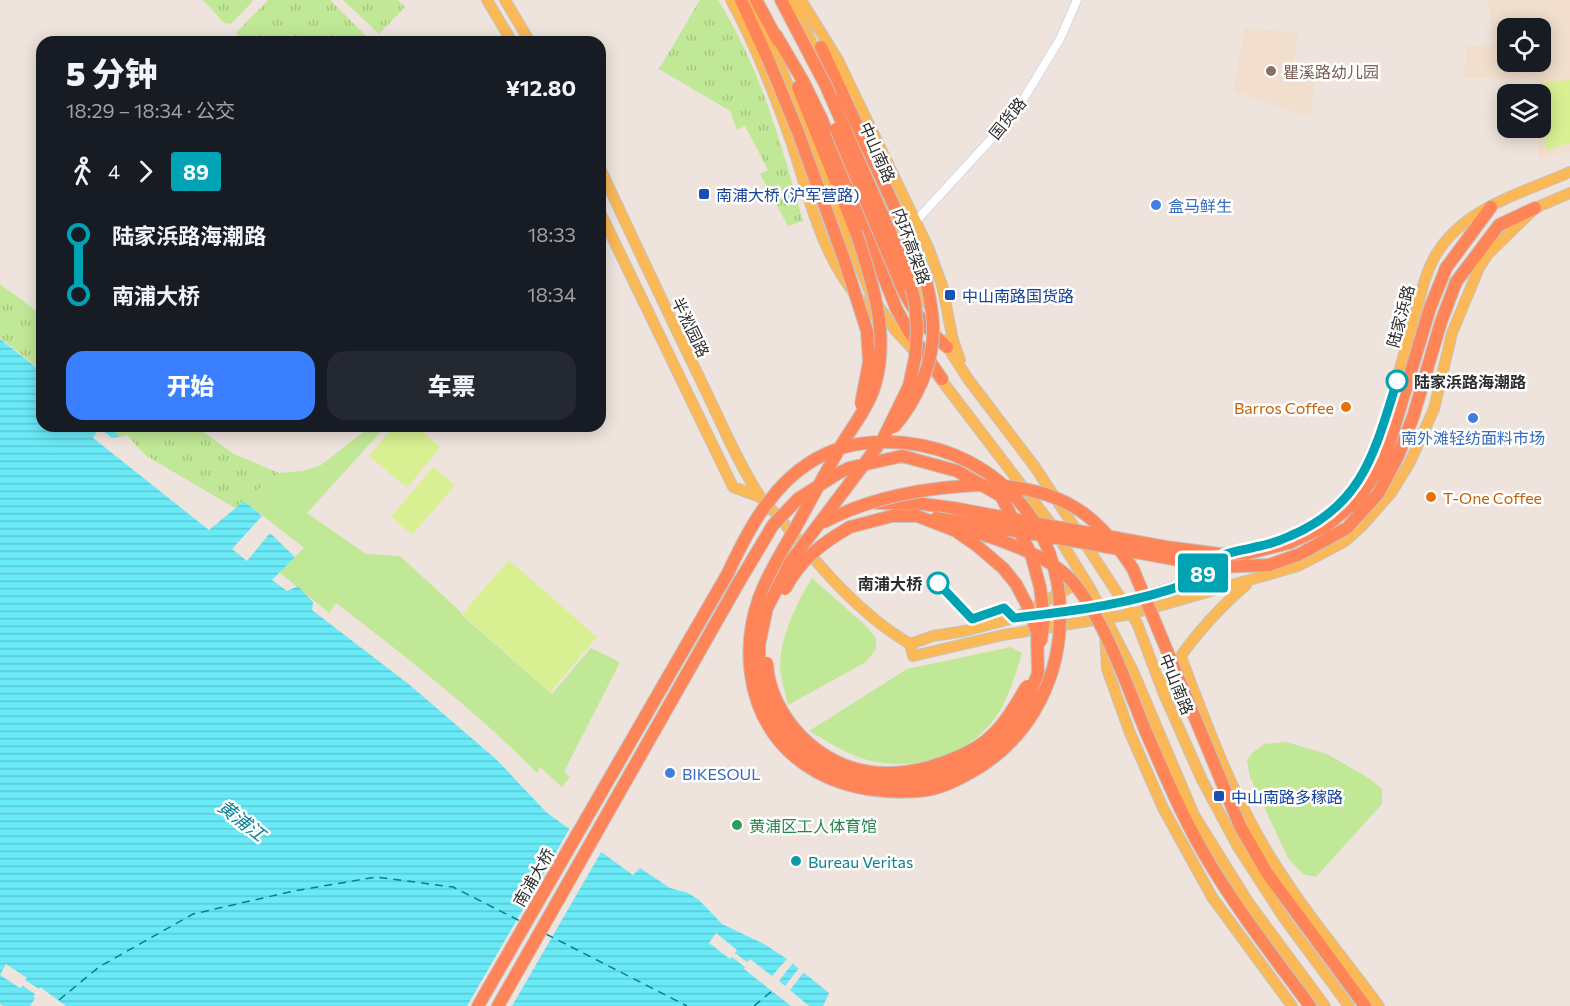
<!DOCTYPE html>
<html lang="zh">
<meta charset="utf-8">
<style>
body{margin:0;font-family:Commissioner,"Noto Sans SC",sans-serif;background:#242831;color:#f1f3f6;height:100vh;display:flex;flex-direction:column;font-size:22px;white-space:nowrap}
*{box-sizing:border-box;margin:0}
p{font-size:20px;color:#9ea1a6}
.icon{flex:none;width:33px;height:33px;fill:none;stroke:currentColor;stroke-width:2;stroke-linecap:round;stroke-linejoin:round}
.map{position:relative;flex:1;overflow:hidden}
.side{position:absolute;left:36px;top:36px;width:570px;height:396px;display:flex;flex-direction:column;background:#171b24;border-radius:18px;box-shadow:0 3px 15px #0003}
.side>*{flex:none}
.badge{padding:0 12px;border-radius:4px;font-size:21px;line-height:39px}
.buttons{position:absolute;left:1497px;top:18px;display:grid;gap:12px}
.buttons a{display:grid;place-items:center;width:54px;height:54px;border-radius:12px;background:#171b24;box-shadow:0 3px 15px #0003;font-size:30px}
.map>.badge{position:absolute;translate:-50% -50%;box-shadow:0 0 0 3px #fff}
.legs{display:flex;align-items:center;gap:9px;height:66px;padding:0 30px;font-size:20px}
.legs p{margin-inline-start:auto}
.overview{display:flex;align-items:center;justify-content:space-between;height:102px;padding:0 30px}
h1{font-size:33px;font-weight:800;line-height:45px}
.cta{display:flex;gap:12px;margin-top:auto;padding:12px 30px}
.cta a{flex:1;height:69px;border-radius:18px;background:#397fff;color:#fff;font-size:24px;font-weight:800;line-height:69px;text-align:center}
.cta a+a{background:#242831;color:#f1f3f6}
ul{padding:0 30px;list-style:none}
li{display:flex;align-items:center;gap:21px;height:60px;font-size:22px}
li i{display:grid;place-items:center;width:9px;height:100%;margin:0 8px;background:currentColor}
li i::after{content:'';width:15px;height:15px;margin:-8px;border:4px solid;border-radius:50%;background:#171b24}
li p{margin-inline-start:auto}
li:first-child i{background:linear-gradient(#0000 50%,currentColor 0)}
li:last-child i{background:linear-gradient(currentColor 50%,#0000 0)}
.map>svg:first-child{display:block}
.education{fill:#f1decc;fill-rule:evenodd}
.grass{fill:url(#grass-tufts)}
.park{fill:#c0e896}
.pitch{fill:#d8f091}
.water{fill:url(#water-rules)}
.pier{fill:#eee4dd}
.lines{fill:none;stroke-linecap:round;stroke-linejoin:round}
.ferry{stroke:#057e98;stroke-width:1.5;stroke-dasharray:8 6;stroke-linecap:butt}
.minor-casing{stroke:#d2d9e5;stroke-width:10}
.major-casing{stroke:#c4c4c4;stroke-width:12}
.highway-casing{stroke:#c4c4c4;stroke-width:14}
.minor{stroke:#fff;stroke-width:8}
.major{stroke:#fab856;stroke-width:10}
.highway{stroke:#ff8457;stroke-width:12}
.highway-bridge-casing{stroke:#c4c4c4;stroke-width:14;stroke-linecap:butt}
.highway-bridge{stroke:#ff8457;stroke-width:12}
.line-1-casing{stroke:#fff;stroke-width:14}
.line-1{stroke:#00a3b4;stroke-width:9}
.education-dot{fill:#8d6e63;stroke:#fff;stroke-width:2}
.transit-dot{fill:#1a4fb4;stroke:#fff;stroke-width:2}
.shop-dot{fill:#3f7fe0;stroke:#fff;stroke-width:2}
.stop-1-dot{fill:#fff;stroke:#00a3b4;stroke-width:3}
.food-dot{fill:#e8710a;stroke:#fff;stroke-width:2}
.leisure-dot{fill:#2e9e5b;stroke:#fff;stroke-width:2}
.culture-dot{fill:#0f9aa8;stroke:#fff;stroke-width:2}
.labels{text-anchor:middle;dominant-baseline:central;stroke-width:5;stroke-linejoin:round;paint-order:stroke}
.education-label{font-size:16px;fill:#785e54;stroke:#fff;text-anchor:start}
.street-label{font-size:16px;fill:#2c2c2c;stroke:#fff}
.transit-label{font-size:16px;fill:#164399;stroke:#fff;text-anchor:start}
.shop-label{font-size:16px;fill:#366cbe;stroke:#fff;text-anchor:start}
.stop-label{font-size:16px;font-weight:bold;fill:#2c2c2c;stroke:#fff;text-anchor:start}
.food-label{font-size:16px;fill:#c56008;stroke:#fff;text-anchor:end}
.leisure-label{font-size:16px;fill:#27864d;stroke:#fff;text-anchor:start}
.culture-label{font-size:16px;fill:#0d838f;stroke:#fff;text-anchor:start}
.water-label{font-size:18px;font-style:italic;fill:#057e98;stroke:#fff}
</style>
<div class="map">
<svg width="1570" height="1006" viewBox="0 0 1570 1006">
<defs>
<pattern id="grass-tufts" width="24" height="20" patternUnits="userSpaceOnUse" patternTransform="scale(1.5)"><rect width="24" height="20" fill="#c0e896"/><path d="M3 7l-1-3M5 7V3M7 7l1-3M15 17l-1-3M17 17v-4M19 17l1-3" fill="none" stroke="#a5c781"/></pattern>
<pattern id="water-rules" width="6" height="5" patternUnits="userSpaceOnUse" patternTransform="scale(1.5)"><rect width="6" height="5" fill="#6ae9f7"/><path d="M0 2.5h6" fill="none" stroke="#5cc8d4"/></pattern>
</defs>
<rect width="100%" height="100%" fill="#eee4dd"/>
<path class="education" d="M1488 0H1570V151L1539 160 1537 128H1540V94H1536L1535 79 1464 78 1466 46 1493 45ZM1508 28H1540V62H1508Z
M1245 28 1298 33 1293 69 1316 73 1310 117 1233 91Z"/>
<path class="grass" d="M203 0H252L253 1 231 24 224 23Z
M268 0H330L372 42H245L236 33Z
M343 0H398L405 7 379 34Z
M700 0H718C761 69 781 144 803 221L788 226 760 174 768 170 745 126 737 130 730 111 659 69Z
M0 284 42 315V371L0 338Z
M109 426H195L234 454 279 473 235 508 145 455 127 435 120 437Z"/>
<path class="park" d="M371 426H386L307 513 366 554 400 556 461 612 462 615 552 694 591 648 620 662 564 772 570 777 562 787 540 767 537 773C476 711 405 656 336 603L329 613 279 572 304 548 244 501 279 473 303 471 321 465Z
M812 578 865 625 876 638V649L866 662 788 705C785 692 780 677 780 664 782 632 796 605 812 578Z
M1011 647 1022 653C1016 673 1010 694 999 712 975 751 928 768 884 763 857 761 832 744 809 731L907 669Z
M1286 742 1327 754 1370 779 1382 789V804L1316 877 1303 874 1288 858 1250 777 1247 761 1251 754 1264 744Z"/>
<path class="pitch" d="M1570 80V143L1546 150 1544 82Z
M394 426H416L440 447 407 488 369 456Z
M433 467 455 485 412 535 391 517Z
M509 560 597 637 550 692 462 614Z"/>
<path class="water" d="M0 339 42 372V426H109L120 437 112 438 99 428 93 438 209 530 244 501 262 516 232 549 247 561 270 533 295 557 272 580 287 591 298 586 313 602 312 610 411 686 497 760 546 812 633 875 640 868 670 888 688 893 699 900 722 924 764 944 787 959 829 993 823 1006H3L0 1004Z"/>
<path class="pier" d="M571 826 603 849 512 1006H467Z
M716 933 737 950 735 953 747 962 750 959 772 976 787 959 793 963 779 981 785 986 799 968 802 970 804 972 790 990 809 1006H791L744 969 745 967 732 957 730 959 709 943Z
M6 964 27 978 25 980 39 989 40 987 66 1006H30L35 998 33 997 35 994 23 986 20 988 0 975Z"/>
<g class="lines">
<path class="ferry" d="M546 934 687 1006
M59 1000 99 967 193 914 294 891 376 877 453 887 520 921
M754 1006 772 991"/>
<g class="minor-casing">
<path id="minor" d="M916 221 1015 113 1060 39 1077 0"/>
</g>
<g class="major-casing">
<path id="major" d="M487 0 512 42
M505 0 530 42
M731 0C756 46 775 95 792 144 814 212 825 274 882 322
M746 0 780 65 871 295 895 330 919 356
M792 0 830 82
M801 0 838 60 928 247 942 285 953 340 960 360
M860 148 927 304
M600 168C634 241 668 313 703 385 721 422 737 461 759 495 765 505 776 512 783 522 820 567 859 614 910 644L913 656 1003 635 1131 614 1298 566 1344 542 1362 526 1391 493 1409 464 1434 409 1452 333 1479 268 1487 255 1535 208 1570 193
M600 212 733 487 760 497
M943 340 968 379 1035 467 1137 623 1163 692 1202 780 1238 847 1284 918 1349 1006
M936 373 1048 520 1091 590 1133 671 1194 815 1248 902 1325 1006
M1283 539C1311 529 1343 508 1359 483 1372 462 1379 438 1386 415 1396 383 1405 351 1414 319 1421 296 1425 270 1439 250 1468 206 1525 192 1570 172
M1022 614 1074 585
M1105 635 1107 669 1130 733 1163 808 1212 897 1292 1006
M910 644 933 636 965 631 1014 618 1122 602 1191 582 1205 572 1214 561
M1181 657C1207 725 1232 795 1271 858 1303 910 1343 957 1379 1006
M1163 692C1173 656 1218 609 1246 585"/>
</g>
<g class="highway-casing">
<path id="highway" d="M741 0 768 59
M756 0 778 41
M781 0 792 21
M776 35 803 81 822 120 896 308 908 330 942 379
M821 47 843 95
M798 87 856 232
M1446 268 1491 207
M1456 282 1499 225 1535 208
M901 285C912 309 927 330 947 347
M877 503 923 504 953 508
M850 527 892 516H917
M1146 732C1164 773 1181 814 1203 852 1234 906 1273 956 1310 1006
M1240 826 1267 873 1365 1006
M478 1006 728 573
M498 1006 739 582"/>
</g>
<use href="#minor" class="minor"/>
<use href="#major" class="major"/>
<use href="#highway" class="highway"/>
<g class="highway-bridge-casing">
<path id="highway-bridge" d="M792 21 826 86 907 271 915 303 917 329 915 358 909 386 883 439 791 561 767 608 759 645 760 683 770 711 794 744 821 763 848 775 874 783 904 784 938 776 970 763 1004 736 1024 711 1038 673 1037 632 1027 605 1016 584 1003 568 976 545 956 531 917 516
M768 59 798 132 844 259 867 331 869 362 861 404
M843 95 924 271C928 290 933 308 933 327 934 363 917 400 894 427
M836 129 901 285
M1003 486C1067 492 1099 517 1133 569L1240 826
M953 508 1166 547 1220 554 1249 553 1289 543 1326 526 1359 499 1385 458 1430 308 1446 268
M936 518 1064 539 1217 567 1269 565 1300 554 1347 528 1378 494 1398 456 1413 417 1441 322 1456 282
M824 522C873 496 928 487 983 485
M958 527C990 536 1049 555 1071 580 1104 617 1127 686 1146 732
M728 573C747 532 770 488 809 463 832 448 857 442 884 442 986 441 1064 520 1060 622 1058 687 1024 745 966 775 952 783 935 790 919 791 868 795 815 783 780 742 747 703 742 646 759 598 768 573 783 550 796 527 811 499 826 472 842 444 853 426 867 409 874 388 891 337 872 280 856 232
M739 582 773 525 798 499 837 474 849 468 902 456 957 471 1001 496 1031 554 1040 587 1044 618 1041 641
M785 589C800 560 822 543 850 527
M767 663C768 690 782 716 801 736 842 777 893 781 945 762 961 756 977 749 989 738 1006 723 1016 704 1027 686"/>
</g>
<use href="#highway-bridge" class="highway-bridge"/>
</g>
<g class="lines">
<g class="line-1-casing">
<path id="line-1" d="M938 583 972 619 1004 608 1014 618C1073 611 1133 604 1189 583 1204 577 1210 562 1224 555 1233 551 1245 550 1255 547 1267 545 1279 541 1290 536 1364 505 1375 450 1397 381"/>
</g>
<use href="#line-1" class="line-1"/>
</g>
<circle class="education-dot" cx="1271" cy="71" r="6"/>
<g class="transit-dot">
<rect x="698" y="188" width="12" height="12" rx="3"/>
<rect x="944" y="289" width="12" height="12" rx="3"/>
<rect x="1213" y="790" width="12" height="12" rx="3"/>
</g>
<g class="shop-dot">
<circle cx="1156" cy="205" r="6"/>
<circle cx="1473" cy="418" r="6"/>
<circle cx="670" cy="773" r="6"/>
</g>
<g class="stop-1-dot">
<circle cx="1397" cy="381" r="10"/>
<circle cx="938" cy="583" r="10"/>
</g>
<g class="food-dot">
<circle cx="1346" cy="407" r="6"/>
<circle cx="1431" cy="497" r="6"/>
</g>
<circle class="leisure-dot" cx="737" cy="825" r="6"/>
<circle class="culture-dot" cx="796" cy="861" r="6"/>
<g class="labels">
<g class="education-label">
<text x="1283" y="71">瞿溪路幼儿园</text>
</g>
<g class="street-label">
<text transform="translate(1007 118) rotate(-51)">国货路</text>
<text transform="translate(878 152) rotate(66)">中山南路</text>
<text transform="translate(912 246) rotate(70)">内环高架路</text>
<text transform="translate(1400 316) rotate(-75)">陆家浜路</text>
<text transform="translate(691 327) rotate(64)">半淞园路</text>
<text transform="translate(1177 684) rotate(68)">中山南路</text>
<text transform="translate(533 877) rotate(-60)">南浦大桥</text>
</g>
<g class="transit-label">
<text x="716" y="194">南浦大桥 (沪军营路)</text>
<text x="962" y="295">中山南路国货路</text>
<text x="1231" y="796">中山南路多稼路</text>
</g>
<g class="shop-label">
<text x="1168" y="205">盒马鲜生</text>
<text x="1473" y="437" text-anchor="middle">南外滩轻纺面料市场</text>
<text x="682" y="773">BIKESOUL</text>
</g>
<g class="stop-label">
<text x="1414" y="381">陆家浜路海潮路</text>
<text x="922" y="583" text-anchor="end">南浦大桥</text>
</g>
<g class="food-label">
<text x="1334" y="407">Barros Coffee</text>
<text x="1443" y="497" text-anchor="start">T-One Coffee</text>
</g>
<g class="leisure-label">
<text x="749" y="825">黄浦区工人体育馆</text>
</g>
<g class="culture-label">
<text x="808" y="861">Bureau Veritas</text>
</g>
<g class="water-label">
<text transform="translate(242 820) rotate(38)">黄浦江</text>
</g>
</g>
</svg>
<div class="buttons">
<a><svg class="icon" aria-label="locate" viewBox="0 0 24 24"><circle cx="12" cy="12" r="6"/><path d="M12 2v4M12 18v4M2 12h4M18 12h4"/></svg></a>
<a><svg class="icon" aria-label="layers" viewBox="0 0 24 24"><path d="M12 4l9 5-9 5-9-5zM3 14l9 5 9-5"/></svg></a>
</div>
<b class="badge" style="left:1203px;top:573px;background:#00a3b4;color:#fff">89</b>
<section class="side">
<div class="overview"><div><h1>5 分钟</h1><p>18:29 – 18:34 · 公交</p></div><b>¥12.80</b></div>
<div class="legs"><svg class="icon" aria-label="walk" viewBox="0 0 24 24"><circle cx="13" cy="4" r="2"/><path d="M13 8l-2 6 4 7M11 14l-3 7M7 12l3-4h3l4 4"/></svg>4<svg class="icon" aria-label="forward" viewBox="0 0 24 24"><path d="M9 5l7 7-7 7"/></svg><b class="badge" style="background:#00a3b4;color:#fff">89</b></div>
<ul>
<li><i style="color:#00a3b4"></i><b>陆家浜路海潮路</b><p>18:33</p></li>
<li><i style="color:#00a3b4"></i><b>南浦大桥</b><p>18:34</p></li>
</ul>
<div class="cta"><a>开始</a><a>车票</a></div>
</section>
</div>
